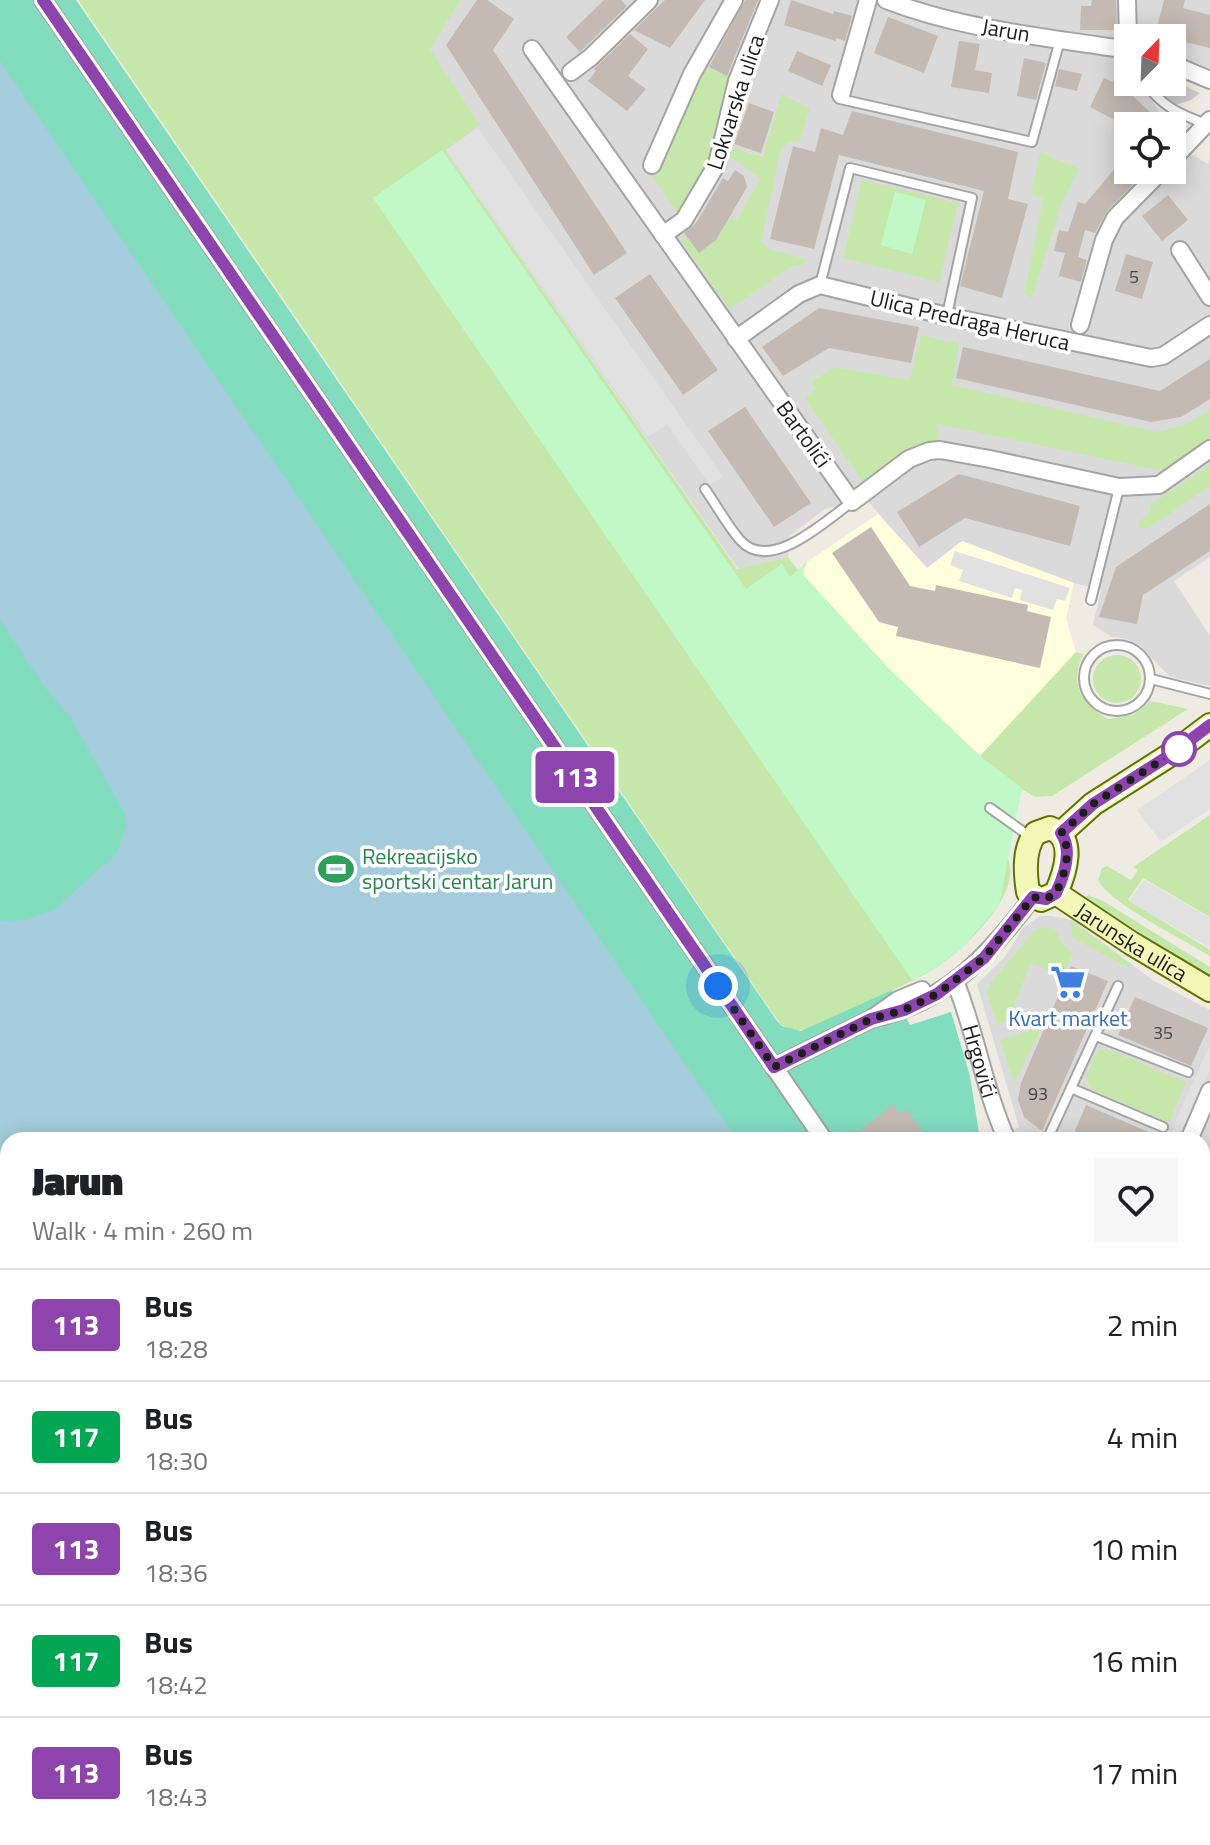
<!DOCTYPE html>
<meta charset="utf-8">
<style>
body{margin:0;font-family:"Titillium Web",sans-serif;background:#f6f6f6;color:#202124;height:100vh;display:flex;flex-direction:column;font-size:30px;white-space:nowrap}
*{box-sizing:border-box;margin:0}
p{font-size:26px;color:#757577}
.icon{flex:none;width:44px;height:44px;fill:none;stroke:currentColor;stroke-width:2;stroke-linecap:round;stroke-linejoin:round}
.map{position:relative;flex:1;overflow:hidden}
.details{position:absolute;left:0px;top:1132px;width:1210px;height:714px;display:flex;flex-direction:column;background:#fff;border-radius:24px 24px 0 0;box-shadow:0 4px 20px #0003}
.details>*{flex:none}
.badge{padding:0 16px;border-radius:6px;font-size:28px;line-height:52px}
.needle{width:52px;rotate:23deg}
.buttons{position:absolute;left:1114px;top:24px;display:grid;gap:16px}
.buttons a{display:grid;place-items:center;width:72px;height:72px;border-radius:0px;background:#fff;box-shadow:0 4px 20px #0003;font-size:40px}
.you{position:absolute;width:40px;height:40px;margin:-20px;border:6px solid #fff;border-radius:50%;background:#1a73e8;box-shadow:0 0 0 12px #1a73e833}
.map>.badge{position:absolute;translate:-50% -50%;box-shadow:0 0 0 4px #fff}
.round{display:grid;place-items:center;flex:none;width:84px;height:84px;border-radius:0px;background:#f6f6f6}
.summary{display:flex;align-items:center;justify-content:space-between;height:136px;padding:0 32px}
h1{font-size:38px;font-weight:800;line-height:60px}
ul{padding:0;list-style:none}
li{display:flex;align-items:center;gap:24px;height:112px;padding:0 32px;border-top:2px solid #e0e0e0}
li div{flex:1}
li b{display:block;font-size:30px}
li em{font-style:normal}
li .badge{min-width:88px;font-weight:700;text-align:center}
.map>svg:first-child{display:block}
.residential{fill:#dbdada}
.education{fill:#fcfedc}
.religious{fill:#cbcbcb}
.grass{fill:#c5e8aa}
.park{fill:#c0f8c8}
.pitch{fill:#82ddbf}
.parking{fill:#e1e1e1}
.water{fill:#a4ccdc}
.building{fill:#c3bab3}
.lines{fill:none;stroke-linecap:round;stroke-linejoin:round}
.lane-casing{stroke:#a4a4a4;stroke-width:12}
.street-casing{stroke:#a4a4a4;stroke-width:20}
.secondary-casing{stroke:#607306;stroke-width:26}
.lane{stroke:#fff;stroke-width:8}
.street{stroke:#fff;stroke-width:16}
.secondary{stroke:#f1f8b7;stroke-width:22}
.line-casing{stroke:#fff;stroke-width:18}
.line{stroke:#8e44ad;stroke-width:12}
.walk{stroke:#1d1d1d;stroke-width:8;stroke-dasharray:0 14.4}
.stop-dot{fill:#fff;stroke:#8e44ad;stroke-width:4}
.labels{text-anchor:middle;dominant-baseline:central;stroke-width:7;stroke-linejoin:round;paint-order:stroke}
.number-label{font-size:18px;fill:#464442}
.street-label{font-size:22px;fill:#1d1d1d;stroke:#fff}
.leisure-label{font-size:22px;fill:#27864d;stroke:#fff;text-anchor:start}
.shop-label{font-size:22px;fill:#366cbe;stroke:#fff}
</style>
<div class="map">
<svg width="1210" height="1845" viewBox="0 0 1210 1845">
<rect width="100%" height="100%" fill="#eeebe3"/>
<path class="residential" d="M461 0H1210V74L1172 58V38H1128V82H1137L1145 90 1168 126H1128V170H1172V134L1178 146 1208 164 1210 159V557L1174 581 1210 636V686L1170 677 1140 646 1127 639 1112 637 1093 625 1101 590 1063 580 927 568 866 499 825 509 789 536 788 557 738 569 445 150 429 49Z
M1040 916H1052L1074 921 1154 981 1210 1010V1446L1202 1443V1140H999L1019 1127 977 984 1004 958 1023 928Z"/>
<path class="education" d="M878 514 927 568 962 541 1074 583 1066 619 1076 652 980 757 889 669 804 576 803 571 807 562Z"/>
<path class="religious" d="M1172 80 1200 93 1191 100 1175 105 1164 100 1153 82H1172Z"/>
<path class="grass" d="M78 0H461L430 49 480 125 445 150 737 569 788 557 798 570 807 562 803 570 804 576 889 669 980 756 1076 652 1083 654C1069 685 1081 702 1108 719L1133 715 1151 701 1188 709 1052 796 1035 797 1022 789 1004 853C1032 887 961 953 934 969 910 983 885 993 861 1005 844 1014 818 1032 798 1030 793 1030 786 1026 781 1025Z
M702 64 732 79 718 143 708 167 678 215 644 163Z
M781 94 810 108 800 140 786 143 781 149 761 242 769 249 806 259 804 264 791 267 730 309 681 240 684 232 700 253 716 240 729 218 736 221 761 178 730 157 732 148 763 157Z
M1040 152 1079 169 1062 202 1032 298 1024 294 1043 199 1031 194Z
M862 180 958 203 939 282 843 258Z
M921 335 959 344 952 385 1157 432 1185 425 1210 410V438L1163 471 938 424 939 443 915 447 863 482 805 398 816 389 812 382 834 367 910 380Z
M1210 465V486L1149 528H1140L1138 522 1149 514 1151 504Z
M1093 679a24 24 0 1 1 48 0a24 24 0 1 1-48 0Z
M1210 815V917L1143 878 1128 900 1210 950V956C1185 940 1110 904 1098 880L1102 868 1107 866 1131 880 1138 870 1133 867Z
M1088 895 1103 901 1210 967V976L1099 907 1085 897Z
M1070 920 1132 965 1129 968 1073 938Z
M1044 927 1055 929 1062 944 1073 953 1060 981 1053 978 1055 973 1031 963 1008 1020 997 1024 987 993 990 984 1035 930Z
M1037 1028 1039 1033 1014 1083 1000 1040Z
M1107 1049 1186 1082 1169 1122 1091 1089 1086 1077 1098 1051Z"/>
<path class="park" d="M442 150 746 589 782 564 790 577 807 562 803 570 804 576 889 669 980 756 1022 788 999 905 962 948 935 968 912 980 373 198Z
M895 192 926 200 912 254 881 245Z"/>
<path class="pitch" d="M0 0H76L777 1021 782 1026 801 1031 892 990 910 1025 951 1012 970 1076 980 1140H8V1838H1202V1613L1210 1630V1845H0Z
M1202 1443 1210 1446V1577L1202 1597Z"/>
<path class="parking" d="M478 128 723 477 710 485 667 424 648 437 446 150Z
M955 551 1070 588 1065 601 1057 599 1053 610 1020 600 1022 590 1015 588 1012 598 959 581 963 570 950 565Z
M1210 760V809L1161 842 1137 810Z
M1144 880 1210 918V948L1129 901Z
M1210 1044V1071L1179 1140H1167Z"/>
<path class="water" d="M0 61 737 1140H8V1207L0 1215V921L27 920 55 909 117 853 127 823 124 812 71 718 44 686 0 620Z
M0 1342 8 1358V1550L0 1536Z
M1202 1819 1210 1831V1845H777L772 1838H1202Z"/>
<path class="building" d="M477 0H487L514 19 493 50 627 253 594 275 446 45Z
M604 0H621L627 6 580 52 566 37Z
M665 0H705L670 48 634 30Z
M745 0H758L727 76 709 67Z
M791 0 833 14 834 11 852 16 845 41 836 38V41L784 25Z
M1092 0H1116L1117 30H1080L1081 6H1091Z
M1164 0H1185L1183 8 1210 15V48L1155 35Z
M888 17 938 36 924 73 874 53Z
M630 34 648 49 628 76 646 89 627 111 588 81 596 71 594 69Z
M959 41 980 44 975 70 992 73 989 93 951 87Z
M797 51 831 65 822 86 788 71Z
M1024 58 1046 63 1036 100 1017 96Z
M1059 69 1082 74 1077 91 1055 86Z
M1104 78 1122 86 1165 126H1126L1090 107Z
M749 103 774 112 761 153 734 144Z
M852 111 1018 152 1008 199 1028 204 1002 298 960 286 984 191 839 155 814 249 770 239 793 146 815 152 821 128 843 135Z
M1128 153V170H1147L1107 211 1095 233 1085 230 1078 257 1087 260 1081 282 1060 276 1058 279 1065 253 1054 251 1059 230 1068 232 1078 202 1085 204Z
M735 170 744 176 747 187 716 240 699 253 684 233 696 223 723 178 728 181Z
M1168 195 1188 220 1162 241 1142 216Z
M1126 254 1153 262 1142 299 1115 291Z
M650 274 718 370 683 395 615 298Z
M819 308 919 327 911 363 829 348 783 376 762 347Z
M963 347 1160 391 1210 359V399L1181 417 1151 422 956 378Z
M745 407 811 503 774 527 708 431Z
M959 474 1080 506 1070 546 965 518 919 547 897 512Z
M1210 504V551L1143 595 1137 624 1099 617 1116 567Z
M871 527 910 586 935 591 936 585 1028 605 1027 611 1051 617 1040 668 896 636 898 627 879 622 832 553Z
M1071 966 1108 981 1042 1131 1024 1117 1018 1100 1021 1083Z
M1135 997 1208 1028 1191 1066 1118 1035Z
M894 1104 900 1114 907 1109 928 1140H848Z
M1086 1105 1167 1140H1071Z"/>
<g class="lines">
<g class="lane-casing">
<path id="lane" d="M1145 82C1161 106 1179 114 1206 124
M840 99 1032 142 1060 40
M820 285 850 168 972 198 947 315
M705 489C717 506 727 525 740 540 770 574 825 521 852 502
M1091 600 1119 488
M1084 678a33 33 0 1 1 66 0a33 33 0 1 1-66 0Z
M1151 679 1210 694
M990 808 1032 838
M1096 1036 1188 1072
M1073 1089 1163 1127
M1047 1140 1118 986
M607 1838 609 1845"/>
</g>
<g class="street-casing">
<g id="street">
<path d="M43 0 824 1140"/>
<path d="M886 0C963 30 1047 37 1128 50"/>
<path d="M1127 0 1128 38"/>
<path d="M532 49 852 502 909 459 929 451 940 450 990 459 1119 487 1159 485 1210 449"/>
<path d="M1172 64 1210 80"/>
<path d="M571 72 591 57 649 0"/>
<path d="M841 95 868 0"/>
<path d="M1172 160 1210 120"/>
<path d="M652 165 692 74 734 0"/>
<path d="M663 235 684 220 717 164 737 81 770 0"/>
<path d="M1180 250 1210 297"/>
<path d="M1080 325 1104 240 1115 218 1162 170"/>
<path d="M736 339 799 294 820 285 947 316 1151 358 1163 356 1210 325"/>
<path id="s1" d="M955 981C976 1033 984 1089 1007 1140"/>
<path d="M871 1019C946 1003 989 955 1033 897"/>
<path d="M774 1067 871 1019 898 1000 922 990"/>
<path d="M1189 1140 1210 1091"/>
<path d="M1202 1246 1210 1249"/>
<path d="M1202 1356 1210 1359"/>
<path d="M1209 1616H1210"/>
<path d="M1202 1689 1210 1700"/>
</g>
</g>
<g class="secondary-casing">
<g id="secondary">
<path d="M1050 828C1077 837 1065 873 1056 893L1041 900 1028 892C1025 873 1023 848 1036 833Z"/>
<path d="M1061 833 1093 804 1173 753 1210 725"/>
<path id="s2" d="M1056 893 1131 943 1210 990"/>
</g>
</g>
<use href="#lane" class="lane"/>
<use href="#street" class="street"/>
<use href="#secondary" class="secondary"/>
</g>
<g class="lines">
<g class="line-casing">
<path id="line" d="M43 0 774 1067 871 1019 904 1010 937 994 984 958 1033 897 1046 899 1056 893C1064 876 1073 850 1061 833L1093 804 1173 753 1210 725"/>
</g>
<use href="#line" class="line"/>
<path class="walk" d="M718 986 774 1067 871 1019 904 1010 937 994 984 958 1033 897 1046 899 1056 893C1064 876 1073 850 1061 833L1093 804 1179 749"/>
</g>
<defs>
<g id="stadium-bare" transform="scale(2.76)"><path d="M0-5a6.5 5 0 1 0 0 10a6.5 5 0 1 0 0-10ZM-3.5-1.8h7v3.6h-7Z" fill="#2e9e5b" stroke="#fff" stroke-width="2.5" paint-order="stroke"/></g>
<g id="supermarket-bare" transform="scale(2.76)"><path d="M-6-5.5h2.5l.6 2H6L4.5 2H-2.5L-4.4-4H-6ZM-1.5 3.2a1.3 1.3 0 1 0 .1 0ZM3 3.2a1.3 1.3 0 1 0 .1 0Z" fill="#3f7fe0" stroke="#fff" stroke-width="2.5" paint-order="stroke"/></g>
</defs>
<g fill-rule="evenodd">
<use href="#stadium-bare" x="336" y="869"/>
<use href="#supermarket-bare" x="1068" y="982"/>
</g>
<circle class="stop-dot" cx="1179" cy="749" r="16"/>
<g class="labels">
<g class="number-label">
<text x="1134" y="276">5</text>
<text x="1163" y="1032">35</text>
<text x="1038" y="1093">93</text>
</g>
<g class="street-label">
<text transform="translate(1006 30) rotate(10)">Jarun</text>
<text transform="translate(735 102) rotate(-72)">Lokvarska ulica</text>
<text transform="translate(970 320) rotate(13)">Ulica Predraga Heruca</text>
<text transform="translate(804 434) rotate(54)">Bartolići</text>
<text stroke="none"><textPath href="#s2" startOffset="90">Jarunska ulica</textPath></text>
<text stroke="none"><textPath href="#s1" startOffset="84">Hrgovići</textPath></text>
</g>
<g class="leisure-label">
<text x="362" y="856">Rekreacijsko<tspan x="362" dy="25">sportski centar Jarun</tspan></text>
</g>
<g class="shop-label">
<text x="1068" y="1018">Kvart market</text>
</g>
</g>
</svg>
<div class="buttons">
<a><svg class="needle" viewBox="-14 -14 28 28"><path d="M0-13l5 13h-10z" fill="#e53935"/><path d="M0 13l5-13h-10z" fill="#757577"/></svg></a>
<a><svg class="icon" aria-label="locate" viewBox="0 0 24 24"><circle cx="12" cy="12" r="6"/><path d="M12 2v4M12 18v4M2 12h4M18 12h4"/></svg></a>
</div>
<div class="you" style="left:718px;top:986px"></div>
<b class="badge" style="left:575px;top:777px;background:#8e44ad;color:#fff">113</b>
<section class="details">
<div class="summary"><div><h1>Jarun</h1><p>Walk · 4 min · 260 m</p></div><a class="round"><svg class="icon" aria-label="heart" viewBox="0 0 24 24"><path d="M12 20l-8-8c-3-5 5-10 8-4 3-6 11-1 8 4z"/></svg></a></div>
<ul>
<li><span class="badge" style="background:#8e44ad;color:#fff">113</span><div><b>Bus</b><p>18:28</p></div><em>2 min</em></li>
<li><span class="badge" style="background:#00a651;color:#fff">117</span><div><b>Bus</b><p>18:30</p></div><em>4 min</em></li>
<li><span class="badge" style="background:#8e44ad;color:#fff">113</span><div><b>Bus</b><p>18:36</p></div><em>10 min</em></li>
<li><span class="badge" style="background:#00a651;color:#fff">117</span><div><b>Bus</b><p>18:42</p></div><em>16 min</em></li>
<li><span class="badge" style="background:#8e44ad;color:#fff">113</span><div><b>Bus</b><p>18:43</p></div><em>17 min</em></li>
</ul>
</section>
</div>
